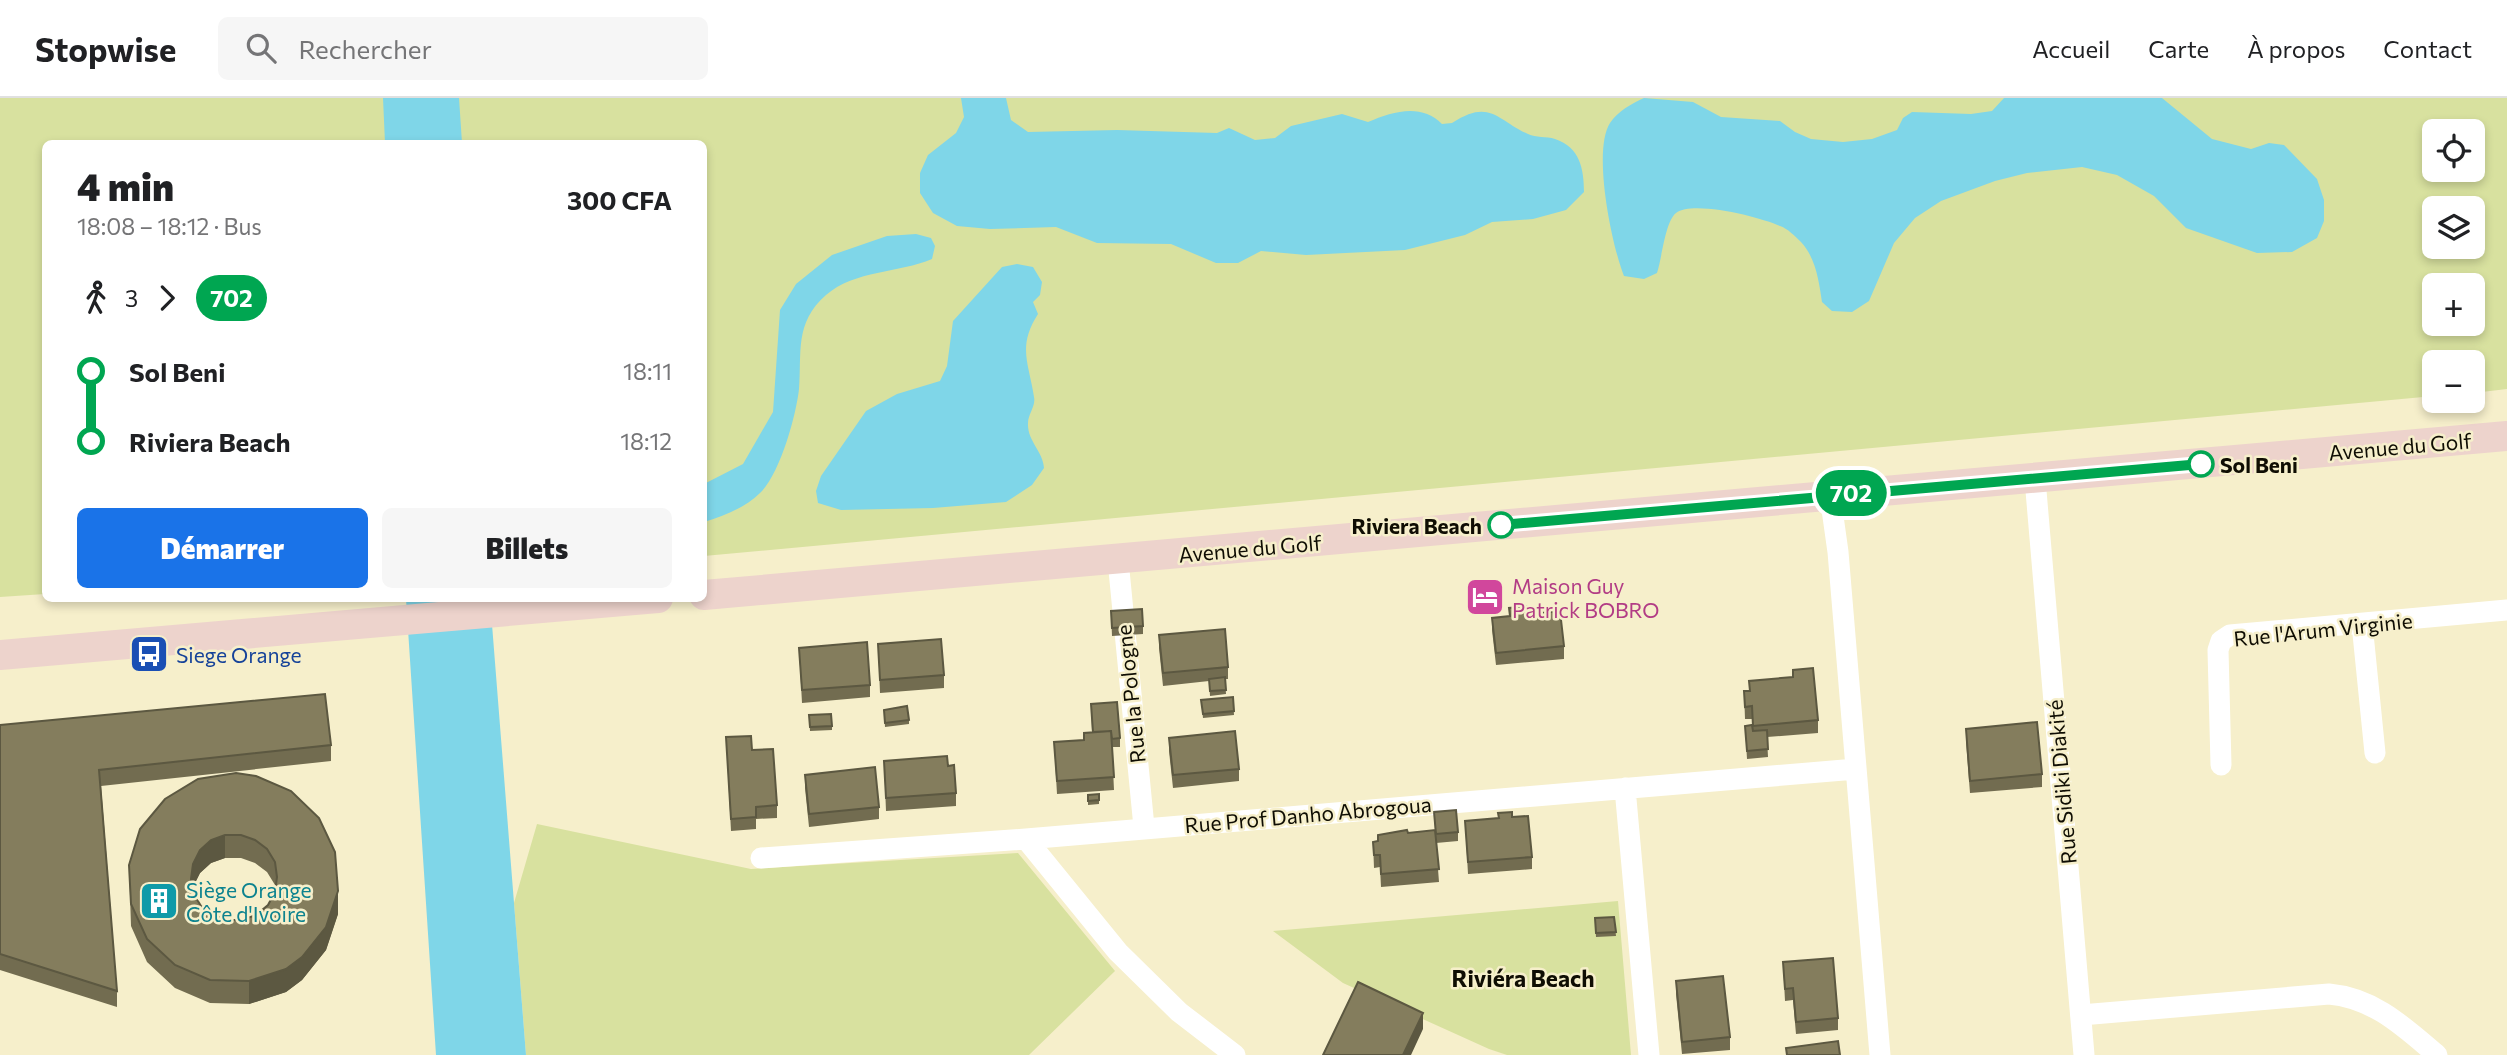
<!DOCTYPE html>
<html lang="fr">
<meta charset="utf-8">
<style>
body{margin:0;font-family:Commissioner,sans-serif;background:#f6f6f6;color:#202124;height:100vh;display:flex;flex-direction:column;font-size:26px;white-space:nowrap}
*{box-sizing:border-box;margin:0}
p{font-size:23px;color:#757577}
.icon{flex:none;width:38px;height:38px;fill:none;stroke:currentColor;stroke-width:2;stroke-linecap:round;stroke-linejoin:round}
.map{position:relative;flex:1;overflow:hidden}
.panel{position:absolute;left:42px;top:42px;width:665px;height:462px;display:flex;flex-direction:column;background:#fff;border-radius:10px;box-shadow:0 4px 10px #0003}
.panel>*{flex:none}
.badge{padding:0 14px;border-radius:23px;font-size:24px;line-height:46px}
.controls{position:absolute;left:2422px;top:21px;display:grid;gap:14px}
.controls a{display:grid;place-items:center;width:63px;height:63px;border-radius:10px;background:#fff;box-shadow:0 4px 10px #0003;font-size:35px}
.map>.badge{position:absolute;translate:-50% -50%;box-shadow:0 0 0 4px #fff}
.legs{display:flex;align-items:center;gap:10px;height:77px;padding:0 35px;font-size:23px}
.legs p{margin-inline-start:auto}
.headline{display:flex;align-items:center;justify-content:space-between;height:119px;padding:0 35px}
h1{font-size:38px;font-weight:800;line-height:52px}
.button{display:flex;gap:14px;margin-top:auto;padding:14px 35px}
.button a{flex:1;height:80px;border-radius:10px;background:#1a73e8;color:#fff;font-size:28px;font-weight:800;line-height:80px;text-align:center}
.button a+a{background:#f6f6f6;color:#202124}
ul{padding:0 35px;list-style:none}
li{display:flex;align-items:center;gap:24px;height:70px;font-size:26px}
li i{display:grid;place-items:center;width:10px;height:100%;margin:0 9px;background:currentColor}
li i::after{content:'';width:18px;height:18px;margin:-9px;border:5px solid;border-radius:50%;background:#fff}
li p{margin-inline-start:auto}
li:first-child i{background:linear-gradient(#0000 50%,currentColor 0)}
li:last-child i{background:linear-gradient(currentColor 50%,#0000 0)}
header{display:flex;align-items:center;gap:42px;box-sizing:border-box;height:98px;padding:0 35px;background:#fff;border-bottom:2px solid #e0e0e0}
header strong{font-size:33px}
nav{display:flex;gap:38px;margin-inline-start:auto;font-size:24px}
.search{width:490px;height:63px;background:#f6f6f6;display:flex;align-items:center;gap:18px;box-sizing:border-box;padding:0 24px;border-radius:10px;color:#757577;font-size:26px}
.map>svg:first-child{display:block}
.green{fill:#d8e19f;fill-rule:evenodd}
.water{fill:#7fd6e8}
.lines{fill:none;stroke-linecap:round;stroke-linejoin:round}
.street{stroke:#fff;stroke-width:21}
.secondary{stroke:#edd3cc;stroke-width:30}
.wall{fill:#726c50;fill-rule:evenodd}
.shaded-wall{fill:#5c5841}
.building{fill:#847d5d;stroke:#5c5841;stroke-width:2;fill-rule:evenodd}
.line-1-casing{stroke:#fff;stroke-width:16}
.line-1{stroke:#00a651;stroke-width:10}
.stop-1-dot{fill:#fff;stroke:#00a651;stroke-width:3.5}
.labels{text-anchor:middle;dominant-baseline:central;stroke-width:5;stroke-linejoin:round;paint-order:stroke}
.street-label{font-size:21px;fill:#0f0d03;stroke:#f6efcb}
.stop-label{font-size:21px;font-weight:bold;fill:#0f0d03;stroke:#f6efcb;text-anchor:start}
.hotel-label{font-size:21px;fill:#b23c85;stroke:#f6efcb;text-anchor:start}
.transit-label{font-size:21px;fill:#164399;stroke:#f6efcb;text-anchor:start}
.culture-label{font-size:21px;fill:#0d838f;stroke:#f6efcb;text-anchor:start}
.neighbourhood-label{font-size:23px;font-weight:bold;fill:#0f0d03;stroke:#f6efcb}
</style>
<header>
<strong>Stopwise</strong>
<div class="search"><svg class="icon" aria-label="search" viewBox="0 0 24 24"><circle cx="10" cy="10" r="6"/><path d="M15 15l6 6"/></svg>Rechercher</div>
<nav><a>Accueil</a><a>Carte</a><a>À propos</a><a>Contact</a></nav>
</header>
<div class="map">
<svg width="2507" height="957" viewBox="0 0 2507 957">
<rect width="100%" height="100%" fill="#f6efcb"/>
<path class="green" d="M0 0H2507V291L2473 295V264H2434V298L704 458V46H46L45 496 0 499ZM2434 33H2473V72H2434ZM2434 110H2473V149H2434ZM2434 187H2473V226H2434Z
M537 726 751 771 1018 755 1115 873 1029 957H526L514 805Z
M1618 803 1631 957H1507L1489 951 1343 885 1273 833Z"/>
<path class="water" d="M383 0H459L462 45H385Z
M961 0H1006L1011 22 1028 34 1117 32 1217 35 1229 30 1255 42 1275 40 1291 28 1342 16 1368 24C1393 13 1422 5 1442 26L1452 25C1490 0 1497 22 1528 36 1536 40 1546 38 1555 41 1580 49 1584 71 1584 94L1566 112 1533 121 1492 124 1465 137 1405 152 1306 157 1261 153 1238 165H1216L1171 146 1097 145 1056 129 990 131 957 128 933 115 920 95V75L928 57 956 35 964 19Z
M1644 0 1693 4 1721 19 1780 23 1795 34 1811 41 1843 44 1872 41 1897 32 1903 20 1912 14 1971 16 1992 13 2004 0H2162L2212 41 2251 51 2269 45 2284 47 2317 81 2324 102V123L2317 140 2292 154 2257 155 2186 130 2154 98 2117 77 2082 69 2027 75 1995 83 1941 103 1915 120 1894 145 1869 203 1852 214 1832 213 1822 204C1819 184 1816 160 1801 144 1796 139 1787 130 1780 128 1760 119 1693 102 1676 115 1665 124 1662 160 1657 175L1644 181 1624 178C1612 148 1592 53 1610 25 1618 13 1631 6 1644 0Z
M916 136 931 140 935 148 932 161C899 175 855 172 826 197 794 225 802 255 799 291 796 318 780 376 760 395 745 410 723 418 704 424V386L743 366 773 314 780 212 796 186 832 157 887 138Z
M1017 166 1033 169 1042 184 1040 197 1033 204 1038 216C1017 249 1029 265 1034 299 1036 308 1028 316 1028 325 1027 343 1043 353 1044 370L1032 387 1006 404 933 410 841 412 818 405 816 393 821 378 866 313 897 296 940 283 947 268 953 223 1002 169Z
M406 501H490L526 957H436Z"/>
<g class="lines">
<path class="street" d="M2035 381 2084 957
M1830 397 1838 454 1880 957
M1118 462 1144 729
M2362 526 2375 655
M2221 667 2218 552 2221 543 2230 537 2507 512
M1625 690 1649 957
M1026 741 1118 854 1179 914 1235 957
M761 760 1026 741 1856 671
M2081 917 2329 896C2374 900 2404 929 2437 957"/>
<path class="secondary" d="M704 497 2507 338
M0 557 658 500"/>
</g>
<path class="wall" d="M1509 510 1531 516 1564 548V561L1496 567 1492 532V520L1509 518Z
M1111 513 1143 528V536L1112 538Z
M1159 537 1228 569V581H1225L1226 596 1210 598 1209 583 1163 588 1159 550Z
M878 546 944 577V590L880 595Z
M799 550 870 587V599L802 605Z
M1793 572 1818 622V635L1767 639 1768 659 1747 661 1745 628 1752 627V621H1745L1744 593H1749V583L1793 579Z
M1233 599 1234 617 1203 620 1201 602Z
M1091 606 1120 640V649H1112L1114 692 1057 696 1054 644 1084 642 1092 634Z
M884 612 909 622V626L885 629Z
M809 617 832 628V632L810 633Z
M0 627 331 647V663L101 688 117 893V909L0 872Z
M1966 631 2042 676V689L1970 695 1966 643Z
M726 639 752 652 777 707V720L756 721V731L731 733Z
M1169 640 1239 671V683L1173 690 1169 653Z
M884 663 948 668 956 695V708L886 713Z
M805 677 879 709V721L809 729 805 690Z
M256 678 338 816 326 852 302 882 286 894 249 906 210 905 175 890 147 864 131 828 129 767ZM225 760H241L255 765 267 774 275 787V794L268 807 256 817 242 822H227L213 817 201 808 193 795V789L200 775 211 765Z
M1099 696V706L1088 707V701Z
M1434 714 1458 734V743L1436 745 1439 784 1381 789 1380 769 1374 770 1373 744 1408 735 1435 733Z
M1512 719 1532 759V771L1468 776 1465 723Z
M1614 819 1616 838 1596 839 1595 820Z
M1783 864 1838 920V932L1796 936 1793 902 1785 903Z
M1676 883 1730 939V952L1682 956 1676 896Z"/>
<path class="shaded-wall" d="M225 737V760L211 765 200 775 193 789 191 803V781L193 766 200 752 211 742Z
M338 793V816L326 852 302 882 286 894 249 906V883Z
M1423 915V931L1411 957H1403Z"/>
<path class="building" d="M1530 508 1531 516 1560 513 1564 548 1496 555 1492 520 1510 518 1509 510Z
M1142 511 1143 528 1112 530 1111 513Z
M1225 531 1228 569 1163 575 1159 537Z
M941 541 944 577 880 582 878 546Z
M867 544 870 587 802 592 799 550Z
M1813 570 1818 622 1753 628 1752 608 1745 609 1744 593H1750L1749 583 1793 579V572Z
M1225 579 1226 592 1210 593 1209 581Z
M325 596 331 647 99 672 117 893 0 856V627Z
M1233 599 1234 613 1203 616 1201 602Z
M1117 604 1120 640 1112 641 1111 633 1093 634 1091 606Z
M907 608 909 622 885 625 884 612Z
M831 616 832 628 810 629 809 617Z
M2037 624 2042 676 1970 683 1966 631Z
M1752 627 1753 633 1767 632 1768 651 1747 653 1745 628Z
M1111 633 1114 679 1057 683 1054 644 1084 642V635Z
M1235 633 1239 671 1173 677 1169 640Z
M751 638 752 652 773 651 777 707 756 709V719L731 721 726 639Z
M947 658 948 668 954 667 956 695 886 700 884 663Z
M875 669 879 709 809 716 805 677Z
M236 675 256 678 291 693 319 720 335 754 338 793 326 829 302 859 286 871 249 883 210 882 175 867 147 841 131 806 129 767 140 731 165 701 198 681ZM225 737H241L255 742 267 751 275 764 277 779 275 794 268 807 256 817 242 822H227L213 817 201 808 193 795 191 781 193 766 200 752 211 742Z
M1099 696V702L1088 703V697Z
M1456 712 1458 734 1436 736 1434 714Z
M1512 714V719L1528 718 1532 759 1468 764 1465 723 1499 720 1498 715Z
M1407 732 1408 735 1435 732 1439 771 1381 776 1380 757H1374L1373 744 1378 743V737Z
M1614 819 1616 834 1596 835 1595 820Z
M1833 860 1838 920 1796 924 1793 890 1785 891 1783 864Z
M1723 878 1730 939 1682 944 1676 883Z
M1358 884 1423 915 1403 957H1323Z
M1838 943 1840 957H1787L1786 950Z"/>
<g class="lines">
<g class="line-1-casing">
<path id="line-1" d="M1501 427 2201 366"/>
</g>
<use href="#line-1" class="line-1"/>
</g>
<defs>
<g id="hotel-square" transform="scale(2.0125)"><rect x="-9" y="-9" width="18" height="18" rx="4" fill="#d1479c" stroke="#f6efcb"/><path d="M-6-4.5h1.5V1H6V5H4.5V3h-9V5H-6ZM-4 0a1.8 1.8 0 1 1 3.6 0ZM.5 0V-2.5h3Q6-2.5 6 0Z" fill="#fff"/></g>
<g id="bus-square" transform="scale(2.0125)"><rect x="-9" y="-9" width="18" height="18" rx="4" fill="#1a4fb4" stroke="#f6efcb"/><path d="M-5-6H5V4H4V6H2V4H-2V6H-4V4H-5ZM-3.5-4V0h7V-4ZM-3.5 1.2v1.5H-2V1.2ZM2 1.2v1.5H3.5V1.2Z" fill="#fff"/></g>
<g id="building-square" transform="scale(2.0125)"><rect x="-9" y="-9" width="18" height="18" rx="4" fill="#0f9aa8" stroke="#f6efcb"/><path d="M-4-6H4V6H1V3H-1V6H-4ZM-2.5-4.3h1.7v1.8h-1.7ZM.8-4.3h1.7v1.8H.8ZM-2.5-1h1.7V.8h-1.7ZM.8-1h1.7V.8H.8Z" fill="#fff"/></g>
</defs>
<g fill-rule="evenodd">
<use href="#hotel-square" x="1485" y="499"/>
<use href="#bus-square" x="149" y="556"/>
<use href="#building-square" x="159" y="803"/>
</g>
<g class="stop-1-dot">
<circle cx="2201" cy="366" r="12"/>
<circle cx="1501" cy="427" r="12"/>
</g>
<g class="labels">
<g class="street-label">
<text transform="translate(2400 348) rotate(-5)">Avenue du Golf</text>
<text transform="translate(1250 450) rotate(-5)">Avenue du Golf</text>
<text transform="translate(2323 531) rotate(-6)">Rue l'Arum Virginie</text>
<text transform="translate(1130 596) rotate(-96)">Rue la Pologne</text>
<text transform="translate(2061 684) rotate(-95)">Rue Sidiki Diakité</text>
<text transform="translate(1308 716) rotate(-5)">Rue Prof Danho Abrogoua</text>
</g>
<g class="stop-label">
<text x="2220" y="366">Sol Beni</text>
<text x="1482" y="427" text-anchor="end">Riviera Beach</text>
</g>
<g class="hotel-label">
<text x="1512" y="487">Maison Guy<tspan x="1512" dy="24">Patrick BOBRO</tspan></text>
</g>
<g class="transit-label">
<text x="176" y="556">Siege Orange</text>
</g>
<g class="culture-label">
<text x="186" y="791">Siège Orange<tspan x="186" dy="24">Côte d'Ivoire</tspan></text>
</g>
<g class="neighbourhood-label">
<text x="1523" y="880">Riviéra Beach</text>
</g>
</g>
</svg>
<div class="controls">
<a><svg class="icon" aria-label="locate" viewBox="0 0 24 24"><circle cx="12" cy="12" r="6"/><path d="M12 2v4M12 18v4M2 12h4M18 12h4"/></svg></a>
<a><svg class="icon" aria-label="layers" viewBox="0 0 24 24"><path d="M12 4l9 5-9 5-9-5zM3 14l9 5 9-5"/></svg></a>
<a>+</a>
<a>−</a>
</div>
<b class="badge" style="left:1851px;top:395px;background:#00a651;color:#fff">702</b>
<section class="panel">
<div class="headline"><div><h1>4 min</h1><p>18:08 – 18:12 · Bus</p></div><b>300 CFA</b></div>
<div class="legs"><svg class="icon" aria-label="walk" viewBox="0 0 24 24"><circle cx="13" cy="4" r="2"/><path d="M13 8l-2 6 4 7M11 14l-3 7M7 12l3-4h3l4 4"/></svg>3<svg class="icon" aria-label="forward" viewBox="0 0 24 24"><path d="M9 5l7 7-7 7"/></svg><b class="badge" style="background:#00a651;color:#fff">702</b></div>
<ul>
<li><i style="color:#00a651"></i><b>Sol Beni</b><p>18:11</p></li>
<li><i style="color:#00a651"></i><b>Riviera Beach</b><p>18:12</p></li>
</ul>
<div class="button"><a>Démarrer</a><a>Billets</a></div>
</section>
</div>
